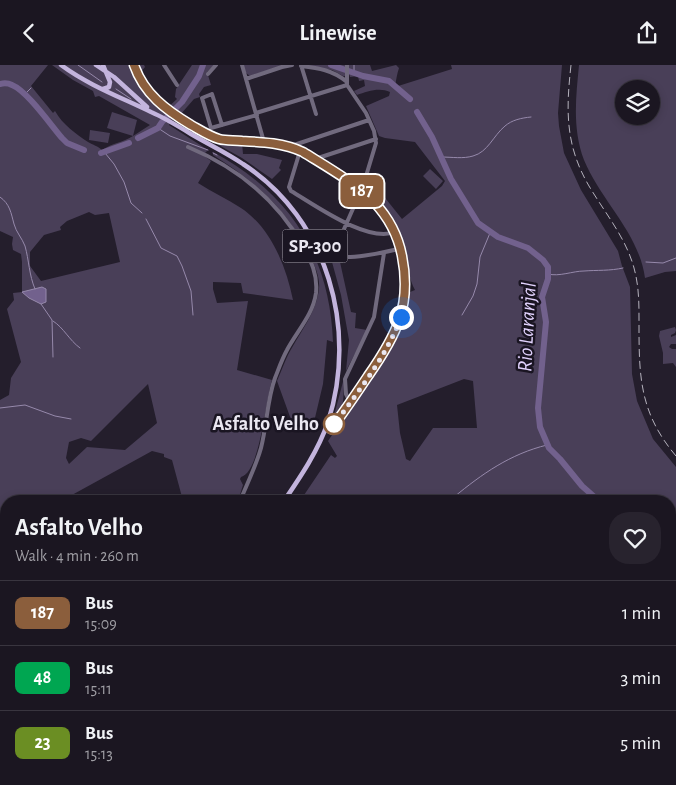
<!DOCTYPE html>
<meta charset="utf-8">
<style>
body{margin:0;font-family:"Alegreya Sans",sans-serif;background:#28232e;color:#f1f3f6;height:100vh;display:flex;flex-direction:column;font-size:19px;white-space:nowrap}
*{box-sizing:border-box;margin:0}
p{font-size:16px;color:#a09fa5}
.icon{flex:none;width:28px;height:28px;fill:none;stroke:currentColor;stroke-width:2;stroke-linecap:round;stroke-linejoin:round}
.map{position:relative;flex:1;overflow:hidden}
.side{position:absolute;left:0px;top:430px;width:676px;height:290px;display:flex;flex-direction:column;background:#1b1621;border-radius:20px 20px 0 0;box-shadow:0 2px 8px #0003,0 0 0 1px #39353f}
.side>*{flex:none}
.badge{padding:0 10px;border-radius:8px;font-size:18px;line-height:32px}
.controls{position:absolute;left:615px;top:15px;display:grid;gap:10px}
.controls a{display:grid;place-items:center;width:45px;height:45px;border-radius:50%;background:#1b1621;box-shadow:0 2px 8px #0003,0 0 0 1px #39353f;font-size:25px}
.you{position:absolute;width:25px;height:25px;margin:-12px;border:4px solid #fff;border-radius:50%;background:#1a73e8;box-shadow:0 0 0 8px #1a73e833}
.map>.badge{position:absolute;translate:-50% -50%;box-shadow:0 0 0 2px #fff}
.round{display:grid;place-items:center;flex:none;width:52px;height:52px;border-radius:20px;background:#28232e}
.head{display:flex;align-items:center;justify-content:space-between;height:85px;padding:0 15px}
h1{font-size:24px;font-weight:600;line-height:38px}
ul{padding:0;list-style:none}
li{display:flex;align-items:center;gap:15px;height:65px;padding:0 15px;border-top:1px solid #39353f}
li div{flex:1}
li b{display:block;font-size:19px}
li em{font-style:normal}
li .badge{min-width:55px;font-weight:700;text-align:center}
header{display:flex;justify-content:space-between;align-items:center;height:65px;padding:0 15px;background:#1b1621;font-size:22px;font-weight:600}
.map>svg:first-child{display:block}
.green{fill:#493f58;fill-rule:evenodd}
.water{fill:#72618d;stroke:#9689ab}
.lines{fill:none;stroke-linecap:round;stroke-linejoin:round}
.stream{stroke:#9689ab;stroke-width:1}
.river{stroke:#72618d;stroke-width:6}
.minor{stroke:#716a7e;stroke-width:4}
.major{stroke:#c3b4dd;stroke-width:4.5}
.rail{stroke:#b5b2bd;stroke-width:1;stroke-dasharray:8 4;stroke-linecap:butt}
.line-casing{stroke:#fff;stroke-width:11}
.line{stroke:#8b5e3c;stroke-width:8}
.walk{stroke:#eae7f1;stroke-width:5;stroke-dasharray:0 9}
.stop-dot{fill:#fff;stroke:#8b5e3c;stroke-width:2.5}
.labels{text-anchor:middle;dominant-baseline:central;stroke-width:5;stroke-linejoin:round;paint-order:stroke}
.shield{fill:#1a1522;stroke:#aca8b3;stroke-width:1}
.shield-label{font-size:19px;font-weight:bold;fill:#eae7f1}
.stop-label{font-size:20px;font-weight:bold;fill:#eae7f1;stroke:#1a1522;text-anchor:end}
.water-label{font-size:21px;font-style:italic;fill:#e2d3fe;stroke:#1a1522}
</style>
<header><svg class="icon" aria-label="back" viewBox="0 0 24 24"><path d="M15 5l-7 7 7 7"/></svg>Linewise<svg class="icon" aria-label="share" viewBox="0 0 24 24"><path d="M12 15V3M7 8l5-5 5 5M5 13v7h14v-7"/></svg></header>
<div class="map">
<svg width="676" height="720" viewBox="0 0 676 720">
<rect width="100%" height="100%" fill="#241e2c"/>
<path class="green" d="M0 0H48L31 21 53 48 55 46C63 60 76 69 88 77 93 80 98 81 102 85 114 77 122 78 133 71L107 63 112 47 137 55 133 71 150 60 99 31 95 32 93 26 73 15 52 0H100L101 1 102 0H144L145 2 141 7 143 12 139 15 149 29 165 45 177 34 175 32 176 24 192 0H214L207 7 211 20 204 22 199 29 200 32 194 34 180 50 175 48 173 52 203 69 242 78 243 89H257L282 95 279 103 281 105 272 114 242 93 172 54 169 60 208 85 203 90 211 96 198 118C212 127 227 134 241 143 271 163 286 201 293 235L243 228 241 218 213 217V224L217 238 248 236 237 305 272 315C266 333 260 408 241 412L240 414 243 420 238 436H188L182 432 172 395 164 392V389L152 386 61 436H6V714H94L96 720H0V335L9 330 11 313 21 297 7 244 14 235 13 228 22 227V197L21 189 13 185 12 179 13 172 0 166ZM89 147 95 150 109 148 120 197 41 216 30 201V187L44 170 61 165 60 162 67 156ZM148 319 157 358 125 385 87 382 69 399 66 393 69 377 81 373 91 376Z
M243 0H284L250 11 246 8Z
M303 0H370L372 6 396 0 399 3C397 9 396 15 395 22L452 4 451 0H562L558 48 559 61 564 88 581 125 618 186 622 201 630 222 632 309 637 336 653 374 676 402V720H664L662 714H670V436H446L445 431 436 430 430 436H300L331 390 335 393 337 391 328 376 396 274 405 250 410 227 415 225C405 206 407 184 398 164 392 151 380 141 374 129L378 124 402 154 442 121 445 116 415 77 385 73 379 71 366 41 389 31 390 27C380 22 367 26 357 30L354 26 365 21 364 15 359 16 358 11 350 12 349 8 346 7V11H343L332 5ZM464 314 473 316 477 363H433L410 396 406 394 400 368 397 340Z
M579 0H676V206L665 207 645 213C639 168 601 136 584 95 572 63 576 32 579 0ZM624 24H651V51H624Z
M90 65 110 68 108 78 89 75Z
M213 87C289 128 330 190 333 277L327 275 323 319 314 357H305L293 360 277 316C282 305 286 292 293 281 302 265 314 249 318 230 322 214 315 201 308 187 286 143 254 116 213 90Z
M430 104 443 116 436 124 423 111Z
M332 197H340L351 247 356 248 355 263 367 265 346 306 349 275 341 230Z
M675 262 676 265 675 268 671 270V272L676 270V279H671L669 282 672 284H676V302L673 298 663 299V288L659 271 660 266Z
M344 313C343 332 346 343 332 358Z
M96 714H118L121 720H99Z
M249 714H379V720H250Z
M460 714H588L590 720H456Z"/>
<path class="water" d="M42 222 46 224V237L41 239 29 233 22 227Z"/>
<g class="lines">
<path class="stream" d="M78 0 102 17
M354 8V0
M116 24 131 34
M24 30 31 23
M158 63 170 71 208 85
M105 88 114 99 124 117 131 138 142 148
M213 88 217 90
M441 92C452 92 463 94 473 91 488 87 493 71 505 61 512 55 521 53 531 52
M0 132C10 139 11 148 14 159 16 167 22 173 25 181 29 195 29 210 35 224
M146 154 161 183 177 191 182 201 191 226 193 250
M646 197 663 198 676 193
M548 209C559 212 573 206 584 206 597 205 610 206 623 203
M41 239 52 255 53 292
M462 250 473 231 477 219 480 192 490 168
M53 256C64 263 69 275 80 283
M0 343 25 340 55 351 71 354
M454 432C482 409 510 389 547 380
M588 436 593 430
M0 680 4 687 6 697
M205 719 207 714
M6 720V714
M463 720 467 714"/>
<path class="river" d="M331 0 363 11 389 16 410 34
M0 19C4 18 8 18 12 20 27 26 50 59 62 73L67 78 84 85
M417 47 432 72 451 114 478 158 498 172 528 183 543 195 548 202V214L542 232 546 257 538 343 540 362 549 383 560 394 582 421 599 436
M138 73 158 63 162 57 182 37 199 11 203 0
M101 88 129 78
M670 467 676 476"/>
<path class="minor" d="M134 0C144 29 166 45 191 60 200 65 209 71 219 74 247 80 275 73 303 87 327 102 354 117 374 137 390 154 399 172 403 195 412 242 394 273 368 311 356 329 344 347 331 364
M164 0 177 20
M242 0 264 77
M301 0 316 49
M347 0V20L366 48 374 66 376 78 363 121 333 189C341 197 388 187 401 183
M301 1C318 3 333 5 347 17
M208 9 216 0
M246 14 282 2 292 0
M256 48 347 20
M222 60 212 29 202 33 211 63 257 50
M188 82C236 102 277 135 303 181 311 196 318 210 316 228 313 250 297 266 287 285 282 294 279 303 275 313 267 335 267 360 261 383 256 401 247 419 240 436
M288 82 369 55
M300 86 289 122 291 126C315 140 367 178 395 167
M315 94 376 74
M350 337 346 329 345 314 374 252 384 188"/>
<path class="major" d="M61 0C88 20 120 32 151 47 165 53 178 61 191 69 208 79 227 88 243 99 328 154 358 264 328 357 318 386 301 411 284 436
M96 0 114 12 147 42
M103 24 109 22 110 17 103 0
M124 714 125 720"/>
<path class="rail" d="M571 0C566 45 565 80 589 121 605 148 626 173 634 203 639 221 639 238 639 256 639 311 639 347 676 391"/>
</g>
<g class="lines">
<g class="line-casing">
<path id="line" d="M134 0C144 29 166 45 191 60 200 65 209 71 219 74 226 76 235 75 242 76 263 77 284 78 303 87 327 102 354 117 374 137 389 153 398 170 402 191 412 241 396 271 368 311 356 329 344 347 331 364"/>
</g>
<use href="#line" class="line"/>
<path class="walk" d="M334 359 331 364C356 329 386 293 401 252"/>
</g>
<circle class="stop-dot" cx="334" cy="359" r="10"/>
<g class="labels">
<rect class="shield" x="282.5" y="164.5" width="65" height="33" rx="4"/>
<g class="shield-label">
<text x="315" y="181">SP-300</text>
</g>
<g class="stop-label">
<text x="319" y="359">Asfalto Velho</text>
</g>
<g class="water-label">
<text transform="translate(527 262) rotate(-87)">Rio Laranjal</text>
</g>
</g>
</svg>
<div class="controls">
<a><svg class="icon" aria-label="layers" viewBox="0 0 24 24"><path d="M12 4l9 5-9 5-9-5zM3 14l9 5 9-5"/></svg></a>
</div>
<div class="you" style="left:401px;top:252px"></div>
<b class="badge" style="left:362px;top:126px;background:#8b5e3c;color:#fff">187</b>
<section class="side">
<div class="head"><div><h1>Asfalto Velho</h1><p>Walk · 4 min · 260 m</p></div><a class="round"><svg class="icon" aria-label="heart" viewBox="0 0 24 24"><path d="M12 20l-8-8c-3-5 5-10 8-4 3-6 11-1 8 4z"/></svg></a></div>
<ul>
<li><span class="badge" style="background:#8b5e3c;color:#fff">187</span><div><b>Bus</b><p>15:09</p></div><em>1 min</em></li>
<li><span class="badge" style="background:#00a651;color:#fff">48</span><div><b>Bus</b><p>15:11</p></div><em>3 min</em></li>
<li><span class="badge" style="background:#6b8e23;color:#fff">23</span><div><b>Bus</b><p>15:13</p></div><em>5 min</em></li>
</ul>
</section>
</div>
